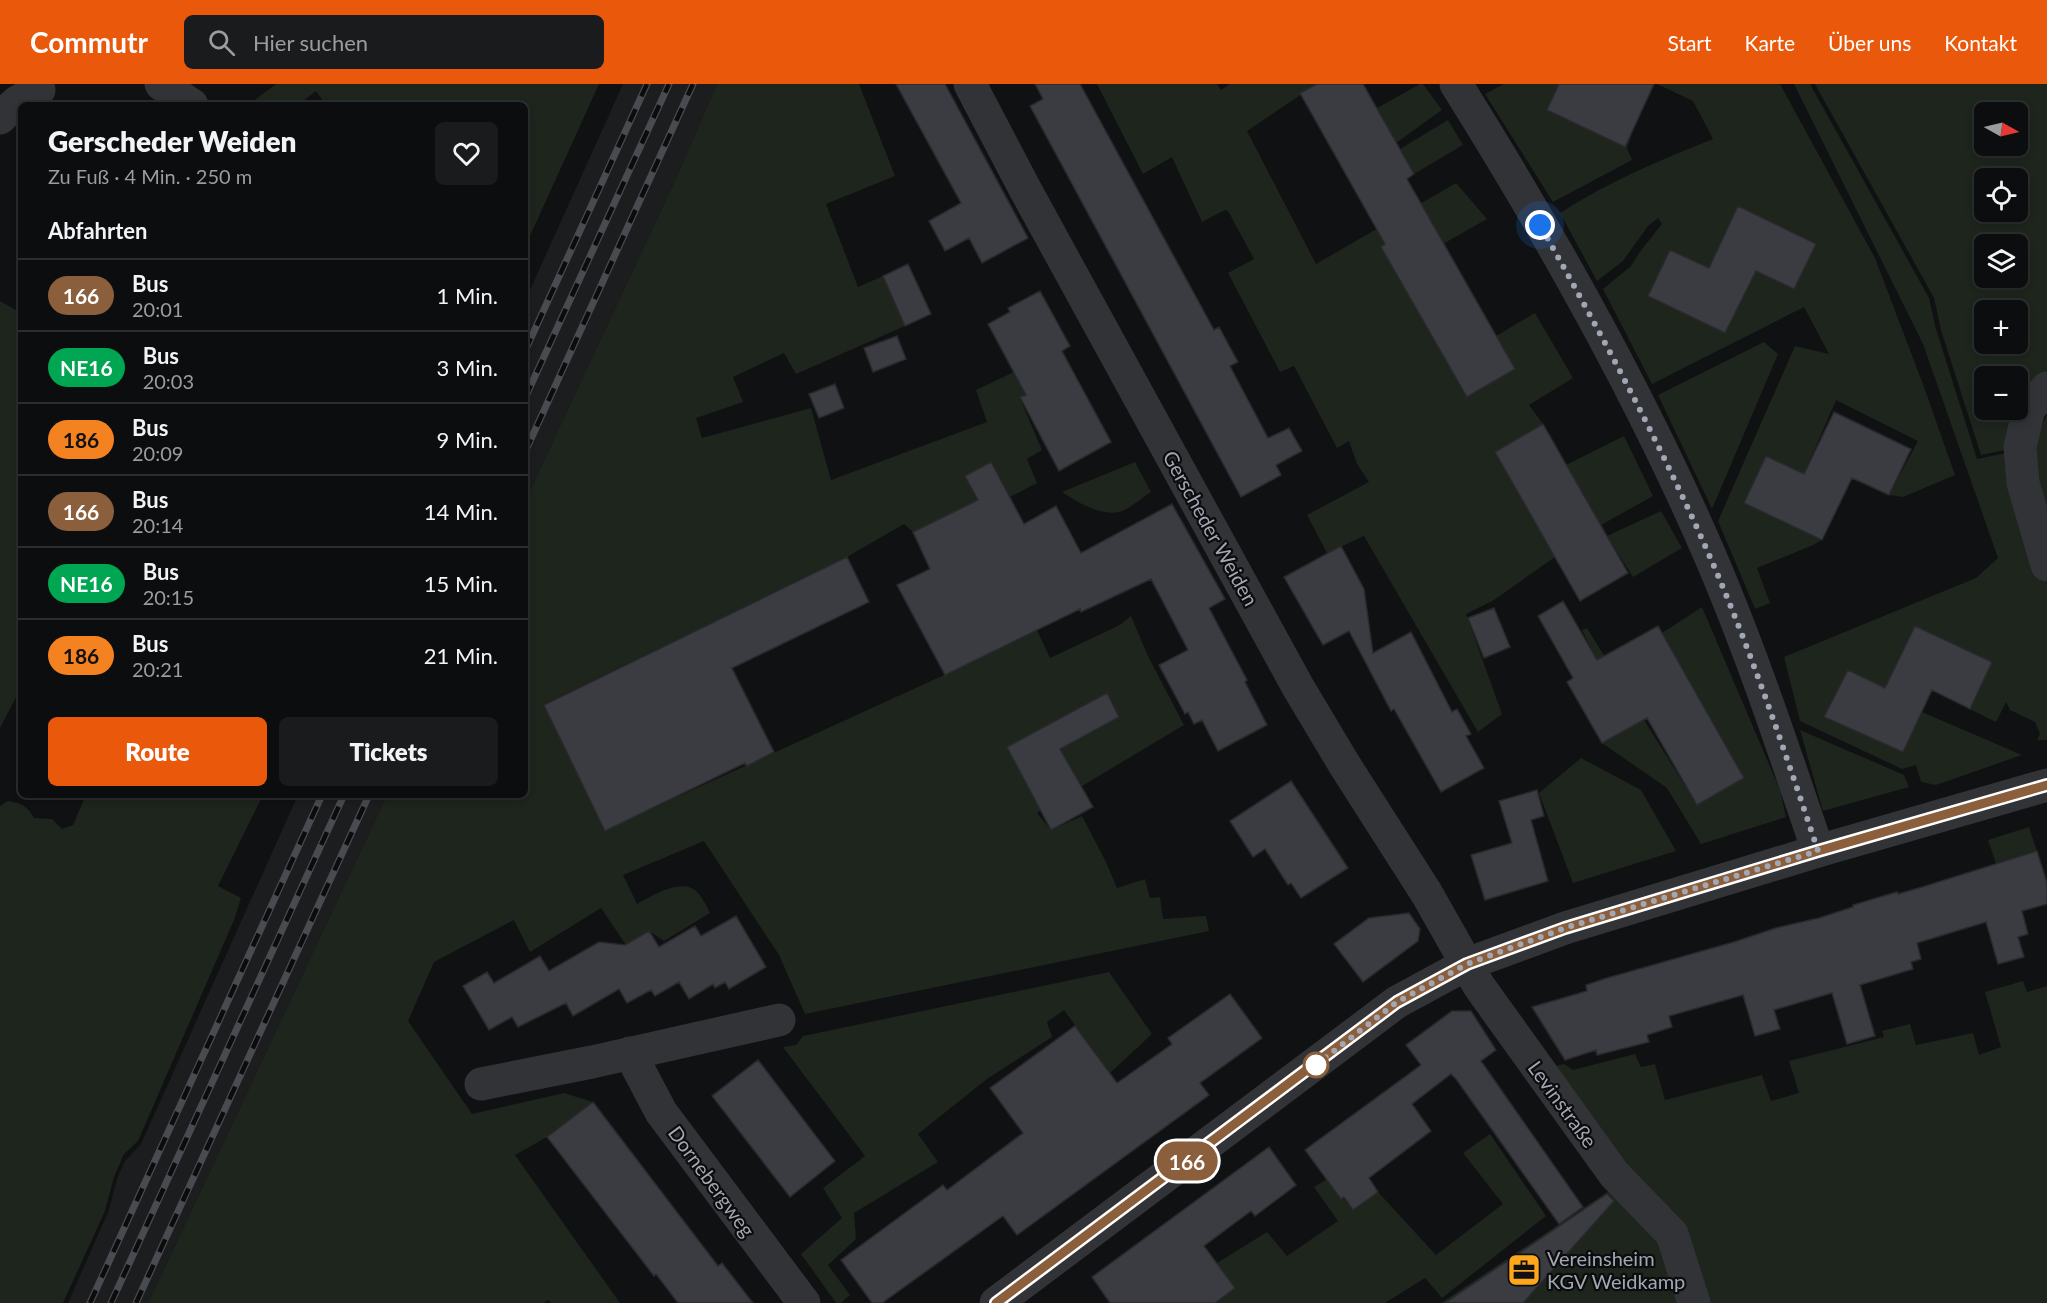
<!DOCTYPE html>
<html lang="de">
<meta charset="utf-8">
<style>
body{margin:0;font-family:Lato,sans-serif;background:#1a1b1c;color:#f1f3f6;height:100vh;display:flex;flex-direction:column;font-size:22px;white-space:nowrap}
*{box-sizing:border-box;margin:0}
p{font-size:20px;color:#9a9c9e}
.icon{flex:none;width:33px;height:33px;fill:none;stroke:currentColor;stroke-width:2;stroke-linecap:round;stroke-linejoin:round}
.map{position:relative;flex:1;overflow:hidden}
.sheet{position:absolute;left:18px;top:18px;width:510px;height:696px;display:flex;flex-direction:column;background:#0c0d0e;border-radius:9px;box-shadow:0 3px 9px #0003,0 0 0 2px #2c2d2e}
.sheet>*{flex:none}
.badge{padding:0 12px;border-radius:20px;font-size:21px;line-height:39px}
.needle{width:39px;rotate:98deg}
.buttons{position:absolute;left:1974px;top:18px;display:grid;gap:12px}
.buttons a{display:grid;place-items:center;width:54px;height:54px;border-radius:9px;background:#0c0d0e;box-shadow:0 3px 9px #0003,0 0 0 2px #2c2d2e;font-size:30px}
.you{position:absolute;width:30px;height:30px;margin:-15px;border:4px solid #fff;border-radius:50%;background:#1a73e8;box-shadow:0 0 0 9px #1a73e833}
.map>.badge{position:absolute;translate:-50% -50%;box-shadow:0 0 0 3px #fff}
h2{padding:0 30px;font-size:22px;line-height:54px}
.round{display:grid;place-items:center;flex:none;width:63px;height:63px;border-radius:9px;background:#1a1b1c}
.headline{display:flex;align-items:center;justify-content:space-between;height:102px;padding:0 30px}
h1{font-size:28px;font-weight:800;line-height:45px}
.primary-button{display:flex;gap:12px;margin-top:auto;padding:12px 30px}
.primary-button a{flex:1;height:69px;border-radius:9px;background:#ea580c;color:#fff;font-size:24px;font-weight:800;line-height:69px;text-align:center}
.primary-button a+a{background:#1a1b1c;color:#f1f3f6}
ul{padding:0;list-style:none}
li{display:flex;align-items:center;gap:18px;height:72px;padding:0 30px;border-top:2px solid #2c2d2e}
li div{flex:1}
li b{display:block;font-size:22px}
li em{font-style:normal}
li .badge{min-width:66px;font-weight:700;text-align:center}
header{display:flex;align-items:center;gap:36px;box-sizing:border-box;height:84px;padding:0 30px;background:#ea580c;color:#fff}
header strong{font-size:28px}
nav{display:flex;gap:33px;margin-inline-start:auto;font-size:21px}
.search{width:420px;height:54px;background:#1a1b1c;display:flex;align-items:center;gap:15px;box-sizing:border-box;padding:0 21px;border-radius:9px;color:#9a9c9e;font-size:22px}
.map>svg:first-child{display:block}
.built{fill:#1c1d1f}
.green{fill:#1d251d;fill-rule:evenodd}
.building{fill:#3b3c42;stroke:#2a2a2e;stroke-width:1.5}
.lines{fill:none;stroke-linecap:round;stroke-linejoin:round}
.minor{stroke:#313337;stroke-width:33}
.rail-casing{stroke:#484b50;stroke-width:7}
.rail{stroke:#0c0c0d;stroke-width:4.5;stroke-dasharray:14;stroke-linecap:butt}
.line-casing{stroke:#fff;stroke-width:14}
.line{stroke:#8b5e3c;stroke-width:9}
.walk{stroke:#a1a7b4;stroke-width:6;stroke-dasharray:0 10.8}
.stop-dot{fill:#fff;stroke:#8b5e3c;stroke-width:3}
.labels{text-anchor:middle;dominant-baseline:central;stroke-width:4.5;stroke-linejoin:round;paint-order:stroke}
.street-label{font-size:20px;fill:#a1a7b4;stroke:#0c0c0d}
.poi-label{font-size:20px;fill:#a1a7b4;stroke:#0c0c0d;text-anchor:start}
</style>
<header>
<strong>Commutr</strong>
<div class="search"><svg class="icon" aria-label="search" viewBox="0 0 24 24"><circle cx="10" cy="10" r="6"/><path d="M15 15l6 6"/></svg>Hier suchen</div>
<nav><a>Start</a><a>Karte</a><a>Über uns</a><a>Kontakt</a></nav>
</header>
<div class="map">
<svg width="2047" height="1219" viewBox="0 0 2047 1219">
<rect width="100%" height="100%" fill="#101112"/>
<path class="built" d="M623 0H717L677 92 525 417V217Z
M298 711H387L148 1219H68L109 1126 117 1095 125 1077 141 1060Z"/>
<path class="green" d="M276 0H599L525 163V21H326L316 7 298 21H248Z
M717 0H859L895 92 826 120 858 203 883 192 905 242 796 290 784 269 733 293 743 318 696 334 702 354 811 324 831 396 987 338 976 306 1016 287 1030 312 1020 314 1042 366 1027 375 1037 399 1010 413 991 378 965 392 979 417 913 448 904 440 847 473 544 620 605 746 944 591 1037 546 1050 574 1120 541 1131 532 1148 572 1184 641 1037 729 1051 746 1082 732 1106 778 1117 804 1145 795 1150 814 1160 813 1163 835 1206 832 1209 847 805 930 779 871 704 757 623 791 637 820C652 812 683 792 698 809 703 814 707 823 710 829L664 857 649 847 626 861 601 824 530 868 514 836 434 878 408 937 472 1030 564 1009 593 1018 547 1053 515 1071 620 1219H551L548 1216 544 1219H148L387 711H525V417L677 92Z
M1097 0H1217L1221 6 1230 0H1317L1247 47 1316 180 1456 99 1487 135 1443 160 1467 313 1515 285 1496 252 1535 229 1573 294 1529 321 1543 340 1495 368 1555 473 1494 516 1466 530 1502 630 1478 648 1364 452 1327 469 1307 431 1369 398 1357 380 1349 357 1337 364 1294 282 1280 288 1228 189 1254 175 1228 127 1225 126 1202 138 1172 73 1143 90Z
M1420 0H1423L1442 26 1396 59 1377 24Z
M1504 0H1649L1627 64 1632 76 1553 118 1485 10Z
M1657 0H1780L1875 174 1924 303 1955 391 1903 413 1889 411 1918 357 1836 316 1804 390 1766 372 1744 419 1822 456 1813 461 1757 484 1770 519 1755 525 1718 437 1795 262 1829 270 1804 223 1652 300 1603 205 1631 182 1639 169 1662 140 1658 134 1648 142 1623 177 1597 197 1560 129C1608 98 1660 76 1713 55L1693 17Z
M1794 0H1810L1929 214 1936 245 1977 375 2016 367 2018 396 2047 500V656H2037L2040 650 2035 638 2010 626 2006 618 1996 638 1929 605 1922 628 2022 671 1936 701 1921 698 1916 681 1902 685 1800 637 1784 573 1976 494 1998 474 1923 260Z
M1815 0H2047V291L2014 364 1981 371 1941 246 1934 214ZM1984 28H2018V62H1984ZM1984 94H2018V128H1984ZM1984 160H2018V194H1984ZM1984 226H2018V260H1984ZM1984 292H2018V326H1984Z
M1448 36 1463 61 1414 90 1400 65Z
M0 217 21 229V604L0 644Z
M1764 258 1778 270 1712 425 1658 311Z
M2047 331V426C2037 388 2027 369 2047 331Z
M1624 352 1653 412 1601 441 1566 381Z
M1135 378 1151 408C1143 413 1128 426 1119 428 1101 432 1076 418 1062 408Z
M1661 427 1682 464 1633 493 1607 452Z
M1702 523 1780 706 1786 733 1701 760 1667 704 1602 659 1626 646 1599 580 1582 546 1587 544 1697 721 1744 693 1662 549Z
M1800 646 1904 691 1909 703 1823 727Z
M1581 674 1641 706 1676 767 1573 799 1539 709Z
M86 711H263L218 802 241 814 234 836 138 1057 124 1070 114 1093 105 1127 63 1219H0V722L8 717C21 719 28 722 34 734L52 735 62 745 73 741Z
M2029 743 2037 767 1996 780 1988 756Z
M1109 888 1152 950 1110 989 1064 926 1047 938 1052 953 987 995 918 1050 938 1078 854 1129 856 1155 828 1181 850 1211 841 1219H836L801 1170 842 1134 823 1104 865 1072 783 963 796 961 803 952Z
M2023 897 2027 908 2047 902V1219H1441L1618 1101 1548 984 1564 980 1573 986 1635 970 1641 983 1655 980 1665 1016 1762 991 1771 1017 1799 1009 1789 977 1884 953 1882 947 1910 940 1916 961 1973 949 1979 971 2001 963 1985 908Z
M1490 1050 1546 1132 1442 1214 1425 1194 1385 1219H1215L1235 1204 1217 1179 1267 1148 1287 1172 1338 1137 1314 1103 1327 1095 1353 1126 1378 1108 1436 1171 1503 1120 1463 1069Z"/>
<path class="building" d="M896 0H945L1028 154 982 179 969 154 945 167 929 137 961 119Z
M1035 0H1080L1214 246 1219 243 1238 278 1230 282 1268 354 1289 344 1302 367 1276 381 1281 391 1241 413 1030 22 1043 15Z
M1317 0H1363L1414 90 1407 95 1515 285 1467 313 1381 163 1385 160 1300 9Z
M1559 0H1654L1625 63 1547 26Z
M1738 122 1816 160 1794 205 1756 187 1725 249 1648 212 1670 166 1709 184Z
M908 180 931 230 905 242 883 192Z
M1040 207 1070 262 1062 267 1111 358 1059 387 1020 313 1026 311 988 240 1010 228 1008 224Z
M897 252 906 275 873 288 864 264Z
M835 300 844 324 819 334 809 310Z
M1834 328 1911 365 1889 411 1852 394 1822 456 1744 419 1766 372 1804 390Z
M1543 340 1628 489 1580 517 1495 368Z
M991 378 1024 440 1056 422 1081 469 1172 420 1225 515 1209 524 1247 596 1245 598 1267 641 1218 667 1202 636 1194 640 1188 628 1185 630 1159 581 1188 566 1151 495 1081 528 1080 525 945 591 897 501 930 485 913 448 978 416 965 392Z
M1341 462 1364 505 1373 569 1411 548 1452 628 1457 625 1471 650 1466 652 1484 684 1441 708 1394 625 1391 627 1349 547 1323 561 1284 493Z
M847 473 869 518 732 584 774 668 747 682 745 679 605 747 544 621Z
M1563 517 1597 576 1658 542 1744 694 1697 721 1647 634 1602 659 1567 598 1573 594 1538 532Z
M1494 524 1510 563 1484 574 1468 534Z
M1915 542 1992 578 1970 625 1932 606 1903 668 1824 633 1848 586 1885 604Z
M1107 609 1119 633 1060 665 1093 723 1051 746 1007 663Z
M1291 697 1348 784 1301 814 1291 799 1288 801 1265 765 1253 773 1230 737Z
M1537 706 1544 732 1531 736 1548 797 1485 816 1471 771 1512 759 1499 717Z
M2037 767 2047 799V820L2022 827 2028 850 2018 853 2024 873 1998 880 1986 838 1917 859 1921 875 1911 878 1913 885 1860 901 1875 952 1847 960 1832 909 1774 926 1780 945 1755 952 1743 911 1669 932 1672 943 1647 951 1649 958 1597 971 1596 966 1565 976 1532 923 1587 907 1586 901 1607 894 1734 858 1776 844 1819 834 1853 823V821L1897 808 1898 810 1919 804Z
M1409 829 1420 845 1418 857 1363 898 1334 860 1369 834Z
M736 832 766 883 729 905 725 898 715 904 713 900 689 915 679 898 655 912 651 906 627 919 619 905 573 932 566 919 518 943 512 933 489 946 463 902 487 888 494 899 540 872 549 887 599 858 625 861 649 847 659 863 695 842 701 852Z
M1230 910 1262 954 1200 999 1209 1011 1017 1151 1003 1132 882 1219H872L841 1176 943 1101 947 1106 1023 1049 990 1004 1075 942 1117 999 1172 960 1168 954Z
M1452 927H1471L1496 966 1481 977 1583 1123 1559 1140 1456 995 1451 990 1412 1020 1431 1047 1369 1094 1378 1108 1353 1126 1344 1113 1341 1115 1305 1066 1421 981 1406 961Z
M758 976 835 1077 790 1113 712 1012Z
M593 1018 718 1182 722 1179 753 1219H678L656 1190 654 1192 547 1053Z
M1269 1063 1296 1101 1255 1132 1251 1127 1204 1162 1235 1204 1215 1219H1110L1092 1193Z
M1607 1110 1614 1117 1523 1219H1445Z"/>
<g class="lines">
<path class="minor" d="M161 0 192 21
M970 0 1025 105 1298 603 1344 680 1427 810 1479 902 1614 1090 1672 1150 1694 1219
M1456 0C1550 150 1641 311 1711 474 1752 570 1785 669 1818 767
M0 34 17 18 39 6 35 0
M2047 304 2029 325 2020 363 2023 399 2047 481
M630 969 661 1028 804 1219
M481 1000 592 978 779 936
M996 1219 1397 918 1467 880 1565 844 1818 767 2047 701"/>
<g class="rail-casing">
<path id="rail" d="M525 267 647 0
M525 314 669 0
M525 368 693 0
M90 1219 322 711
M111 1219 344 711
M136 1219 369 711"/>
</g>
<use href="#rail" class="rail"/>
</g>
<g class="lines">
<g class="line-casing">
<path id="line" d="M996 1219 1397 918 1467 880 1565 844 1818 767 2047 701"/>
</g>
<use href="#line" class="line"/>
<path class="walk" d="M1316 981 1308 987 1397 918 1467 880 1565 844 1818 767C1785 668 1752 569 1710 473 1660 359 1601 249 1540 141"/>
</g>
<defs>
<g id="office-square" transform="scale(1.725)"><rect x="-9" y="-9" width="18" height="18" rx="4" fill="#fea71d" stroke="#0c0c0d"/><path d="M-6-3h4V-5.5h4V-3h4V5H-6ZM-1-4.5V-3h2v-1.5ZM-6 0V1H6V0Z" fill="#111"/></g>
</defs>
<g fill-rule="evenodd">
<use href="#office-square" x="1524" y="1186"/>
</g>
<circle class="stop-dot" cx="1316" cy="981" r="12"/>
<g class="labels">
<g class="street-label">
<text transform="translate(1211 444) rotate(61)">Gerscheder Weiden</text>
<text transform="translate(1563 1020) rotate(54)">Levinstraße</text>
<text transform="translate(712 1097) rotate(54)">Dornebergweg</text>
</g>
<g class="poi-label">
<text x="1547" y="1174">Vereinsheim<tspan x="1547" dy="23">KGV Weidkamp</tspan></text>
</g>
</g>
</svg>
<div class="buttons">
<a><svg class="needle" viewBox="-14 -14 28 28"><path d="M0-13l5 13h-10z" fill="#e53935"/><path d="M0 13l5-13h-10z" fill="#9a9c9e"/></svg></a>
<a><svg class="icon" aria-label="locate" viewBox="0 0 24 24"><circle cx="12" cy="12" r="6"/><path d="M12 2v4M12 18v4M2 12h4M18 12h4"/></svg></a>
<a><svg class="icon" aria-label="layers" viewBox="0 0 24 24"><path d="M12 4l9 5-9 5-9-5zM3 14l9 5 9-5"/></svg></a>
<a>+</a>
<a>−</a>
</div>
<div class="you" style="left:1540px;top:141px"></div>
<b class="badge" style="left:1187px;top:1077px;background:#8b5e3c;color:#fff">166</b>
<section class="sheet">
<div class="headline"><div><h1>Gerscheder Weiden</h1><p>Zu Fuß · 4 Min. · 250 m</p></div><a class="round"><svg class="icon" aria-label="heart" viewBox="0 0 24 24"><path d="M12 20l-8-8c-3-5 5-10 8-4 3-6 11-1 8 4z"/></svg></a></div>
<h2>Abfahrten</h2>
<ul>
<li><span class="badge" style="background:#8b5e3c;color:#fff">166</span><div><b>Bus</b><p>20:01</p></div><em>1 Min.</em></li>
<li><span class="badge" style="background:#00a651;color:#fff">NE16</span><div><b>Bus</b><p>20:03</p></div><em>3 Min.</em></li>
<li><span class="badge" style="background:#f58220;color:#111">186</span><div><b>Bus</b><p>20:09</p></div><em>9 Min.</em></li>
<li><span class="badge" style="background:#8b5e3c;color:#fff">166</span><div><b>Bus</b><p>20:14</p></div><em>14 Min.</em></li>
<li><span class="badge" style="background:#00a651;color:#fff">NE16</span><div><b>Bus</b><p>20:15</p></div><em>15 Min.</em></li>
<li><span class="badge" style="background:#f58220;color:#111">186</span><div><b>Bus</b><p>20:21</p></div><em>21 Min.</em></li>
</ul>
<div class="primary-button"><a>Route</a><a>Tickets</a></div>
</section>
</div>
